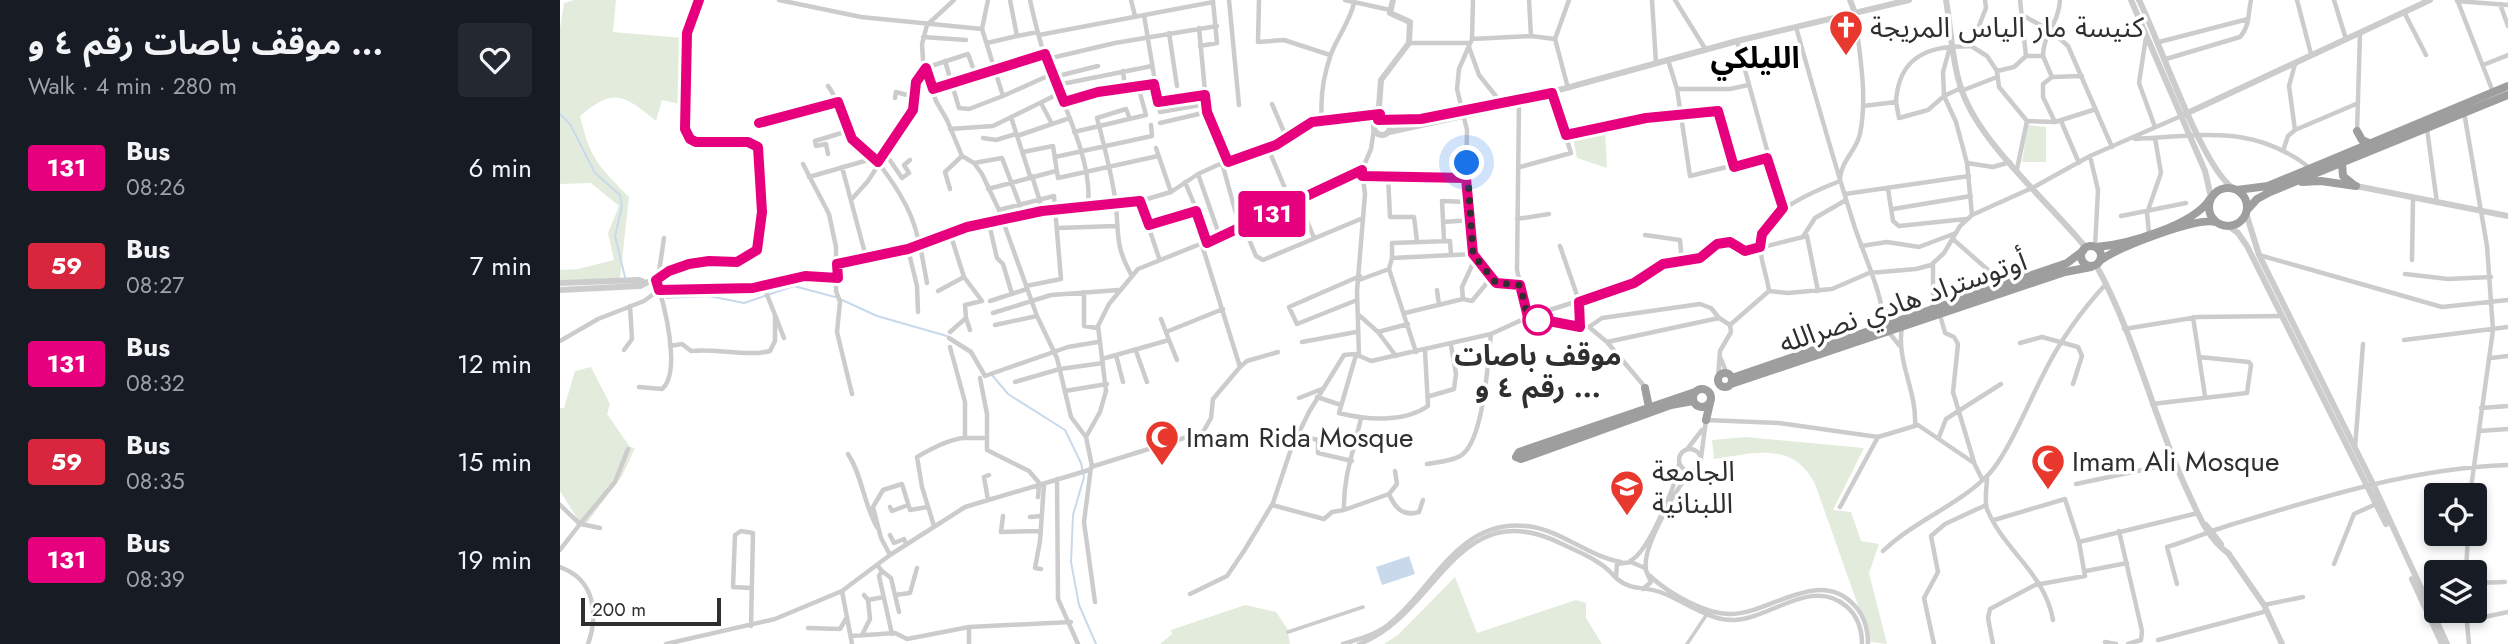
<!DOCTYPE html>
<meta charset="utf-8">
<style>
body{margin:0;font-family:Jost,"Noto Sans Arabic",sans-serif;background:#242831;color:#f1f3f6;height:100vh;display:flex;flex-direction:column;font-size:26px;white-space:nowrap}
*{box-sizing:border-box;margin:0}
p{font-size:23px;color:#9ea1a6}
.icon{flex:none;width:38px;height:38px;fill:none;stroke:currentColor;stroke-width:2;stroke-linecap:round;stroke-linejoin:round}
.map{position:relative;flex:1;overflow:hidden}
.details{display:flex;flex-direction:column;background:#171b24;width:560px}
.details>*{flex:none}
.badge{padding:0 14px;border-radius:5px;font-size:24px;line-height:46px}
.buttons{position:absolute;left:1864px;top:483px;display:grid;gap:14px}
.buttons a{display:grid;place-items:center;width:63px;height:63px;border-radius:7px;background:#171b24;box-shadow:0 4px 10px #0003;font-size:35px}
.scale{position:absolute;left:21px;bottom:18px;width:140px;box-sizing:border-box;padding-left:7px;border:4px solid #2f2f2f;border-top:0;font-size:19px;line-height:24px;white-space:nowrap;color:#2f2f2f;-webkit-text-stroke:5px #fff;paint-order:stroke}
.you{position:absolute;width:35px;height:35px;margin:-18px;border:5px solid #fff;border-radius:50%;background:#1a73e8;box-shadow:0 0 0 10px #1a73e833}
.map>.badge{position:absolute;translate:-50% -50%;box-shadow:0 0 0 4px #fff}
.round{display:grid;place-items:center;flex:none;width:74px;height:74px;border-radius:7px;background:#242831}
.head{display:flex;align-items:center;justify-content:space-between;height:119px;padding:0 28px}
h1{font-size:33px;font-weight:700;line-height:52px}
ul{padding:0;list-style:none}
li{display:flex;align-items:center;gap:21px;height:98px;padding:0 28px}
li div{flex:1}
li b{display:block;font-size:26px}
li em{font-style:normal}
li .badge{min-width:77px;font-weight:700;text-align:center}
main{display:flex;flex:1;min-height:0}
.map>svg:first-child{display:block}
.green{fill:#e3ecdc}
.water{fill:#c8d9ec}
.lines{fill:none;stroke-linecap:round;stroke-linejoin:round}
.stream{stroke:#c8d9ec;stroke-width:2}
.pedestrian{stroke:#ccc;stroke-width:3.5}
.minor{stroke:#ccc;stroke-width:4.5}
.tertiary{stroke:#ccc;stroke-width:6}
.trunk{stroke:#9e9e9e;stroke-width:8}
.line-casing{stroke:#fff;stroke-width:16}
.line{stroke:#e6007e;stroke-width:10}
.walk{stroke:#2f2f2f;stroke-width:7;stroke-dasharray:0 12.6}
.stop-dot{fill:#fff;stroke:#e6007e;stroke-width:3.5}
.labels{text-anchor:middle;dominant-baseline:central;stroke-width:7;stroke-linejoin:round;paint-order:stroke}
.poi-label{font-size:28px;fill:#2f2f2f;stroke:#fff;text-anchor:start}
.street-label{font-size:28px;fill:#2f2f2f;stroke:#fff}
.stop-label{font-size:28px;font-weight:bold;fill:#2f2f2f;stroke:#fff}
.neighbourhood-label{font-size:30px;font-weight:bold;fill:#000;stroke:#fff}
</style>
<main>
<section class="details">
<div class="head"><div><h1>موقف باصات رقم ٤ و ...</h1><p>Walk · 4 min · 280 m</p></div><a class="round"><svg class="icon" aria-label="heart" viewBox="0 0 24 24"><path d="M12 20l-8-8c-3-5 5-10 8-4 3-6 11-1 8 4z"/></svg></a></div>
<ul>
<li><span class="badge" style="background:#e6007e;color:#fff">131</span><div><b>Bus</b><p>08:26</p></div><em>6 min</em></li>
<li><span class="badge" style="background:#d7263d;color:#fff">59</span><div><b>Bus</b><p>08:27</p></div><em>7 min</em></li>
<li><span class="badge" style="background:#e6007e;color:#fff">131</span><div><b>Bus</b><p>08:32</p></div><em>12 min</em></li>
<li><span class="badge" style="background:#d7263d;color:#fff">59</span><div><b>Bus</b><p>08:35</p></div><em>15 min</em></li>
<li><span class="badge" style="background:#e6007e;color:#fff">131</span><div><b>Bus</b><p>08:39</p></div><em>19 min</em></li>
</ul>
</section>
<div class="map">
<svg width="1948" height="644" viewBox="0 0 1948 644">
<rect width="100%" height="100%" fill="#fff"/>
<path class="green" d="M14 0H56L53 32 122 38 123 44V105L102 100 96 121C65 96 55 86 20 116 30 158 38 166 69 197L60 279 0 280V270L18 269 54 260 48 233 59 206 31 183 0 184V28L4 3Z
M1468 125 1486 127V162H1462Z
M1045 130 1047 168 1017 158 1013 138Z
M31 367 50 404 47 414 70 447 75 448 62 476 23 528 0 491V408H4L15 371Z
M1186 437 1304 448 1273 510 1291 512 1301 541 1319 544 1309 573 1327 644 1311 642 1255 484C1234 441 1194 453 1154 459L1152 440Z
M895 577 917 633 1016 600 1026 603V618L1042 644H824L838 635Z
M685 605 716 612 727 628 730 644H600L612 634 611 630Z"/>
<path class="water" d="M849 556 855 574 822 585 816 567Z"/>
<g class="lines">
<path class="stream" d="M0 114 10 124 35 173 60 195 62 206 55 236 65 277
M106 298 149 296 184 303 234 286 275 297
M280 299 317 316 387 336
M432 375 448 394 505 430 521 463 524 477 513 515 511 562 519 605 536 644"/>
<path class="pedestrian" d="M728 632 803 607
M1127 644 1147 614"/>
<path class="minor" d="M219 0 301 17 422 29 443 96 492 74
M394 0 367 25 362 44 363 60 376 101 387 120 402 156 414 163 422 174 439 210 477 316 497 358 511 417 526 437
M470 0C474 18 478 36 484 53 499 96 533 159 528 204
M571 0 575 16
M669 0 679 105
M699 0 698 42 724 40 770 55
M785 0 830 10
M913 0 912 39 899 69 897 89 907 130 906 178 913 254 936 283 960 285
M969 0 971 36
M1092 0 1096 63
M1115 0 1146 50
M1460 0 1466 56
M1737 0 1751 54
M1774 0 1786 39
M1897 1 1948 5
M1898 2 1933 92
M1940 4 1948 26
M1844 12 1866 55
M584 15 600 112 646 104
M1464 16 1491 31 1508 46 1552 147
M1236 27C1255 95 1274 162 1295 228 1304 255 1325 300 1323 325L1339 345
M639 28 647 112 668 162
M422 29 428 0
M609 33 617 86
M479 35 653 2
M457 36 478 32
M363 37 406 40
M1586 37 1579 83 1595 127
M912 39 971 36 995 39 1008 88
M995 39 1009 0
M1177 41 1223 208
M1599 42 1688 19
M427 43 457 36 450 0
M849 43H910
M640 46 657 43 653 1
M1411 46 1426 8 1425 0
M909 47 919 75 943 105
M1483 56C1483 34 1499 23 1500 0
M487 59 555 43 657 26
M1606 59 1680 37C1690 26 1688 13 1691 0
M1108 60 1117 89 1130 176 1207 157
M385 61 399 108 409 109 443 96
M1923 65 1948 55
M563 71 565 88
M1437 71 1454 67 1466 56H1483L1492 77 1483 84V97L1495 122
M494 77 538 66
M1492 77 1522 76
M497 85 592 66
M268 86C280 101 281 119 290 135 296 146 310 151 317 161 353 208 357 226 367 283
M373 89 485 54
M1117 89H1170L1188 85
M1401 91 1437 77
M335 98 336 92 354 97
M959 101 957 270 968 317
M504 102 538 92 594 84
M598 102 644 95
M1336 102C1338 67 1356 50 1390 47
M481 103 492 124 510 118
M712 104 727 139
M1303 106 1336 102 1339 118 1368 110 1384 96 1401 88
M1904 112 1927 246 1933 330 1910 495
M451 117 470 176
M570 119 566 109 537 118C544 145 551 171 555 198 560 233 553 242 572 276
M762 120C760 99 764 74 771 54 778 36 790 21 794 3
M1501 121 1519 163
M199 123 278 102
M600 123 647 112
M390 129 433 126 500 93
M1867 129 1877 203
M1735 130 1729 86 1735 64
M1797 131 1800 34
M514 132 586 115 578 86
M1006 135 1086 118 1155 110 1158 111 1174 167
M457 136 492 124
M423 138 436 140 456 134
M1575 139C1640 136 1693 123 1750 168
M596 148 611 192
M708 148 732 205
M1723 151 1728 136 1735 130 1796 104
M463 152 493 146 498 178 598 156
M325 153 342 178 349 173 344 165 350 160
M268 154 266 144 256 146 255 141 288 131
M1530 156 1538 190 1535 247
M495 157 592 136 591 125
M414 163 442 158 464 216
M662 163 680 228
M1407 163 1433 167 1450 162
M243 164 269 214 276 247V291L280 302 277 332 292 394
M282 167 306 257
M960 167 1011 153 992 93
M1457 169 1467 121
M638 174 660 237
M472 176 483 211
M802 176 906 178
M828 176 830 217H854L857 241
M249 177 315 158
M1280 178C1282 160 1296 151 1300 134 1308 94 1299 53 1295 13
M625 182 637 211
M390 189 385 172 402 156
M428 189 496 171
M1328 189 1333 221 1339 226 1406 219
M1285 194 1409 176
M291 200 308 181 351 114 357 82 365 68 408 54 416 76
M580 201 599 258
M739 201 754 238
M1333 209 1411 196
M439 210 494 196 501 279 466 286
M1412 215 1407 163 1396 122 1384 96 1383 72 1390 47 1411 46 1427 56 1437 71 1439 87 1467 121 1495 122 1533 110
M1561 216 1626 203
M957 219 989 214
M883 222 912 220
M429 224 437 258 443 264 452 294
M589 225 637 211 647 243
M684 227 696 256 703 260 803 218
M498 228 556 226
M390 233 404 277 422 301 405 305 406 318 390 332
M1589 233 1587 213 1601 173 1595 138
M1085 235 1120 240 1122 262
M1244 235 1255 218 1286 200
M884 240 882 201 908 202
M1394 240 1444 284
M642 245 680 367
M1000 246 1019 301 1020 327
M1301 246 1327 242 1359 247 1396 233
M348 249 357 286 358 312
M1699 255 1882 307 1948 300
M832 258V243L890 241 891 255
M1852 260 1853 198
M277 264 348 249 407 227 483 211 587 199 611 192 638 174 662 163 716 146 752 122 819 114
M1845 274 1888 279 1931 277
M98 279 104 238
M799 280 829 269
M204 287 224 338
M877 290 879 305
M378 291 404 277
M1209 291 1228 293 1272 289 1309 273 1356 269 1371 265 1384 253 1400 226 1412 215 1474 187 1530 156 1621 116
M524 292V326L537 328
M903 299 902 287 915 259
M797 300 737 324 729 307 800 276
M430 301 467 289
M1373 308V264
M1324 310 1339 319
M433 313 491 295 559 290
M845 313 903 299 912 301 931 278
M1380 315 1385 333 1394 337 1398 344 1393 392 1414 462
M800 316 818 332 836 356
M968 317 1029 327 1047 342 1085 387
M1633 317 1645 396
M406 318 410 330
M435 325 477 316
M1029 327 1042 318 1140 304 1151 308 1159 318
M1342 327C1336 361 1357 391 1355 425
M1564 329 1638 317 1722 316
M606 332 663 309
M818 332 848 324
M389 338 411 352 425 376 508 347 538 342
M609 340 617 360
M1844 340 1948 327
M0 341 38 319 84 301 99 290 193 288 245 276 278 278
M742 342 796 332
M1047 342 1159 318 1170 325
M1460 343 1482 337 1518 347 1522 356 1513 384
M110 346 122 344 131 351C156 348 187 357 210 351L215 341V317
M390 347 405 402V438H426
M64 350 72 339 70 306
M576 351 587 382
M856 352 829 269 832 258 913 254
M556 355 563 382
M796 355 779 413C806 420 844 423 868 406L865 351
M799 356 797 291 805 194 802 170 811 149 814 129
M1931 358 1948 356
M542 359 609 340 601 319
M1161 359 1167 374
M420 378 427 414V450L469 471 481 485
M1158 378 1160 351 1171 332 1170 325 1209 291C1207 275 1199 257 1200 242 1202 212 1257 190 1280 181
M455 382 500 369 543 363
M79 387 102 389C122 372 104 303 96 280
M505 391 547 384
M870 396 894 389 896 374 891 345
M757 397 781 405
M739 398 762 389
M1592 404 1687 393 1691 365 1689 362 1639 357
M1921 408 1948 406
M801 418C794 450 783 477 784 510L829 494 837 484 835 471
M1919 431 1948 429
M737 435 758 440V453L792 461
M1379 437 1386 419 1441 384
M1128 448 1142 430
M1795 448 1803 344
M1119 460a11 11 0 1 1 22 0a11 11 0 1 1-22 0Z
M288 454C303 477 303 503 317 527
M1141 458 1146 420 1219 423 1318 437 1358 425 1414 463 1422 479
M867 464C877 462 895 461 903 454 924 436 928 361 931 334
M532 466 526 437 540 412 546 391 538 326 549 304 578 269 680 228 802 170
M1427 477C1427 487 1424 500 1427 509 1444 551 1485 573 1493 620
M497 479 498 599 518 644
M1516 484 1615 463
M829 494C835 508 843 517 859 512L863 500
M478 497 479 486
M428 500 424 477 429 475
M0 505 20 524 0 550
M712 505 764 519 772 512 784 510
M330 507 332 511 348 505
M1280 507 1318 437
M443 516 441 532 480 531
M470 517 482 516
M1434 520 1505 499 1519 542
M20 524 55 482 68 449
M21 524 40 528
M374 526 362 487 357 457C369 450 392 438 405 438
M1559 531 1582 631 1581 640 1568 644
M330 535 334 543 344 539 346 544
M1323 551C1354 521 1397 506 1427 476 1446 458 1469 402 1482 377 1499 342 1520 312 1546 284
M330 555 321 538 313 507 323 490 342 484 350 510 367 507
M1070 561C1088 553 1116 485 1119 464
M1774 564 1794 514 1816 504
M317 565 322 571 319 576 332 634
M0 567C34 579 39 613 28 644
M1086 568C1082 548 1117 486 1132 471
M481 569 475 568 480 541 484 484
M322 571 331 578 339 612
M1526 571 1567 563
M1906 572 1908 534
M1090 576C1108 593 1146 615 1172 614 1211 613 1259 567 1294 605 1305 616 1308 629 1308 644
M1914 583 1945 582
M1617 584 1607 547C1628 541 1647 532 1667 526 1758 498 1853 468 1948 465
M1083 589 1091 582 1085 568 1071 562 1057 564 1056 578C1071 591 1083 586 1100 592 1125 601 1148 621 1175 620 1211 618 1252 577 1286 606 1298 616 1302 629 1302 644
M282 591 292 644
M630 594 667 576 684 551 713 503 731 449 749 412 784 355 795 354 811 361 931 334 968 317 1074 283 1103 264 1140 258 1157 244 1170 242 1187 251 1247 236 1258 291
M304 595 308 600 324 597
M335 595 350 593 357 568
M535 602 524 522 531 467 643 432 651 418 653 399 680 367 687 361 718 352
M1704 605 1743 597
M1906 611 1909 644
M1906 621 1948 612
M191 626 193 533 181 531 175 535 173 587 191 588
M248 628 280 629 287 617
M302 635 310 619 308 600
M292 636 335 633 347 639 409 627 511 622
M1598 640 1707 611
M1545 642 1556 644
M106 644 215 619 282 591 330 555 405 507 529 470
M409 644V627
M783 644C798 639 815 635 828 625 873 590 897 519 966 526 1000 529 1027 556 1061 562
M799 644C877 616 896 492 1000 543 1018 552 1041 560 1054 576
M1374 644 1364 598 1378 572 1371 536 1385 524 1426 505
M1433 644 1428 618 1430 609 1475 585 1525 576 1519 542 1638 513"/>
<path class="tertiary" d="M1290 0 1295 13
M1386 0C1391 29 1392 63 1402 91 1421 145 1489 202 1526 248
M1571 0 1645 171 1651 197
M1579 0C1599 40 1642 168 1673 188
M1621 116 1870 0
M814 127a8 8 0 1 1 16 0a8 8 0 1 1-16 0Z
M818 120 821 80 849 43 850 22 830 13 833 0
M829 122 959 101 1177 41 1349 0
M829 132 944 107 948 104
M1796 186 1948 216
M1686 213 1699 255 1814 486 1887 644
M1667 225 1678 233 1687 246 1826 524
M1536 265C1575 335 1593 416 1626 488 1638 513 1646 537 1669 554
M0 283 79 280 86 283
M0 290 80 286 119 267 146 261 177 262 197 250 202 212 198 147 188 142 136 143 130 139 125 129 127 33 139 0
M1646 525 1661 544
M1668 553 1704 605 1722 644
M1852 579 1882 644"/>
<path class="trunk" d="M1797 131 1802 140 1811 144
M1782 163 1783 176 1794 185
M1742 182 1761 181 1796 186
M1649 207a19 19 0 1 1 38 0a19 19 0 1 1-38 0Z
M1677 190 1708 186 1948 86
M1687 210 1697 199 1710 192 1948 95
M1521 256a10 10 0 1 1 20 0a10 10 0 1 1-20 0Z
M1536 247C1566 245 1634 225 1650 199
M1541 260C1559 247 1636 217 1656 222
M1158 380a7 7 0 1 1 14 0a7 7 0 1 1-14 0Z
M1172 378 1507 263 1523 251
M1171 384 1505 272 1531 267
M1085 388 1090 412
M1133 398a9 9 0 1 1 18 0a9 9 0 1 1-18 0Z
M1133 401 1111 405 961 459 956 457 959 452 1135 392
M1146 420 1150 403"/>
</g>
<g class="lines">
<g class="line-casing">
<path id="line" d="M139 0 127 33 125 129 130 139 136 142H188L198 147 202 212 197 250 177 262 149 261 129 264 109 271 96 280 99 290 193 288 245 276 278 278 277 264 348 249 407 227 482 211 580 201 589 225 636 211 647 243 802 170V176L906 178 913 254 936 283 960 285 968 317 1020 327 1019 302 1074 283 1103 264 1140 258 1157 244 1170 242 1185 251 1200 247 1202 234 1223 208 1207 158 1174 167 1158 111 1086 118 1006 135 992 93 861 119 818 120 820 114 752 122 716 145 668 162 647 112 645 95 598 102 594 84 538 92 504 102 485 54 373 89 366 68 356 82 353 110 318 162 292 139 278 102 199 123"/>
</g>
<use href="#line" class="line"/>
<path class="walk" d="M907 163 913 254 936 283 960 285 968 317 978 320"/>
</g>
<defs>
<g id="church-pin" transform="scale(1.75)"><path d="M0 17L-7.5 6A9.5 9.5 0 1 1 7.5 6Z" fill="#e9382d" stroke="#fff"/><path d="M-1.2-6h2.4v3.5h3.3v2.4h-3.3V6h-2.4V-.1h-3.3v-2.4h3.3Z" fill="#fff"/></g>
<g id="mosque-pin" transform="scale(1.75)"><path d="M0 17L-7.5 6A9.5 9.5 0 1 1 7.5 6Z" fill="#e9382d" stroke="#fff"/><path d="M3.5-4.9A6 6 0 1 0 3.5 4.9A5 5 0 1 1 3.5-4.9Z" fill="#fff"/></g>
<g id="university-pin" transform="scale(1.75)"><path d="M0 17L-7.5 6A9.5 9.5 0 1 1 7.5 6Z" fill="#e9382d" stroke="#fff"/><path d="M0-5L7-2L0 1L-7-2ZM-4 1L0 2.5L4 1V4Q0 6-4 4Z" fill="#fff"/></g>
</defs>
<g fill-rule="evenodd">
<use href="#church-pin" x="1286" y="27"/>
<use href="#mosque-pin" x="602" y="437"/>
<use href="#mosque-pin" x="1488" y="461"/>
<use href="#university-pin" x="1067" y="487"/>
</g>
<circle class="stop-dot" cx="978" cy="320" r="14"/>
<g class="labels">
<g class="poi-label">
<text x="1310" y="27">كنيسة مار الياس المريجة</text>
<text x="626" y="437">Imam Rida Mosque</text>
<text x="1512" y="461">Imam Ali Mosque</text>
<text x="1092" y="471">الجامعة<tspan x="1092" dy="32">اللبنانية</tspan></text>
</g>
<g class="street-label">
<text transform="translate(1343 302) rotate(-19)">أوتوستراد هادي نصرالله</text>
</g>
<g class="stop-label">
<text x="978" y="355">موقف باصات<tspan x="978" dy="32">رقم ٤ و ...</tspan></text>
</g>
<g class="neighbourhood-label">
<text x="1195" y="57">الليلكي</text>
</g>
</g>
</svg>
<div class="buttons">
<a><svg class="icon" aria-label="locate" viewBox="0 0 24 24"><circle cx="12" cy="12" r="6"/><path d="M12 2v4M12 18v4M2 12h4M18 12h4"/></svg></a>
<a><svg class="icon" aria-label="layers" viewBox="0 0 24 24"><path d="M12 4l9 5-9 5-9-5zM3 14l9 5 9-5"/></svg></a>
</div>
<div class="scale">200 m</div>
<div class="you" style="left:907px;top:163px"></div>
<b class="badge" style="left:712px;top:214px;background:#e6007e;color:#fff">131</b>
</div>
</main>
